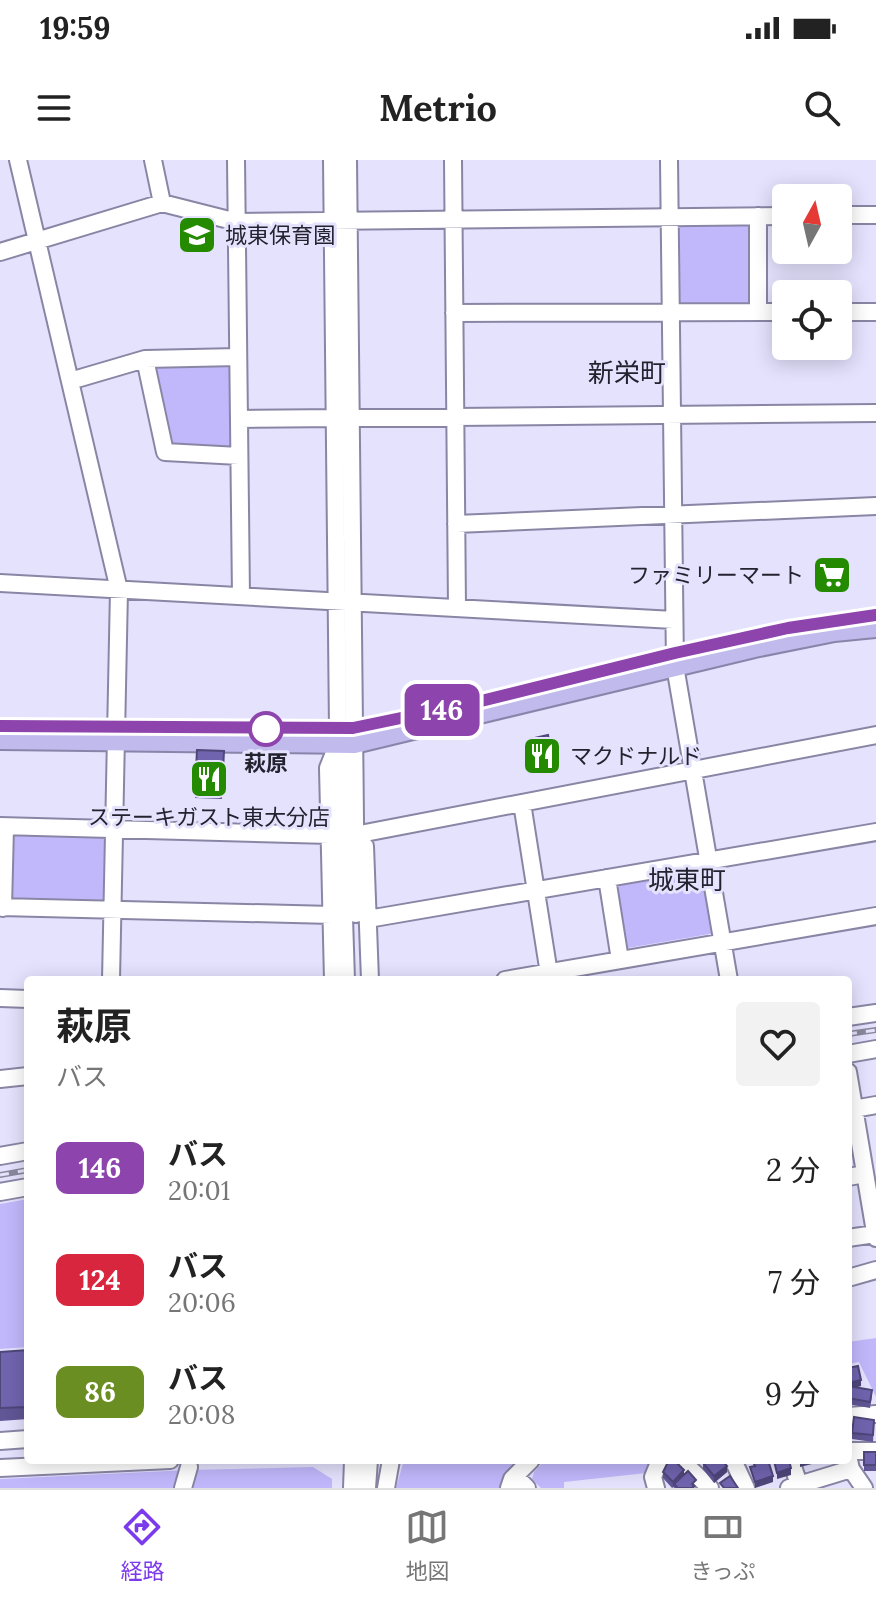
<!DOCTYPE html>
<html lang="ja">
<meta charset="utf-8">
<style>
body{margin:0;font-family:Lora,"Noto Sans JP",serif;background:#f2f2f2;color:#222;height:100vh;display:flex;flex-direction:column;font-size:30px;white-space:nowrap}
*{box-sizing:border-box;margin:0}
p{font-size:26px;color:#767676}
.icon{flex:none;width:44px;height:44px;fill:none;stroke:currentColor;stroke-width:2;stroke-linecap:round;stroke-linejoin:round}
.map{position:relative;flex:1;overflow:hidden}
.sheet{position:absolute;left:24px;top:816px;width:828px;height:488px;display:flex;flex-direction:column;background:#fff;border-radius:8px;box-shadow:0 4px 20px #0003}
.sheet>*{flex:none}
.badge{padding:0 16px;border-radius:12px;font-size:28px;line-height:52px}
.needle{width:52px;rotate:8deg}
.fabs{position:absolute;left:772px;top:24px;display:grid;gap:16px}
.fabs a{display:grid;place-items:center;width:80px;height:80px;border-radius:8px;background:#fff;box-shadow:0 4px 20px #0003;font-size:40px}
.map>.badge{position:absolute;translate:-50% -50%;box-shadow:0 0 0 4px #fff}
.round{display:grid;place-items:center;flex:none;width:84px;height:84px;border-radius:8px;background:#f2f2f2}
.headline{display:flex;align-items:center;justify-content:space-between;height:136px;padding:0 32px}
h1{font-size:38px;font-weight:700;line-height:60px}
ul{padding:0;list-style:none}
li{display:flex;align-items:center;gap:24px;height:112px;padding:0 32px}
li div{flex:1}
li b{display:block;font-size:30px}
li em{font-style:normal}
li .badge{min-width:88px;font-weight:700;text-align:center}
.status{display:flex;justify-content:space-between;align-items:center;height:56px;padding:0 40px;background:#fff;direction:ltr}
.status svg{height:22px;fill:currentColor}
header{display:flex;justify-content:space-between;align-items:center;height:104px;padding:0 32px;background:#fff;font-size:36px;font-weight:700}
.tabs{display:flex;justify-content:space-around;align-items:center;height:112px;border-top:2px solid #e0e0e0;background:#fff;font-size:22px;color:#767676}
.tabs a{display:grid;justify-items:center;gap:4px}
.tabs .current{color:#7c3aed}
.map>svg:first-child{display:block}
.green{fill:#c1b8fc}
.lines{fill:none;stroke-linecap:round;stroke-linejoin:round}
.minor-casing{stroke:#8986a5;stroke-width:20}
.highway-casing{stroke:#8985aa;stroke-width:26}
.minor{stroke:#fff;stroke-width:16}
.highway{stroke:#c0baed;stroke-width:22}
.rail-casing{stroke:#8a889c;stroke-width:6}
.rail{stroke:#e4e2fd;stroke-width:3;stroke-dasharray:9;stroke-linecap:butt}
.wall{fill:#615696}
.shaded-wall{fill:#4f467a}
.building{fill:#7164af;stroke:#4f467a;stroke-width:2}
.line-casing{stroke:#fff;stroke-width:18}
.line{stroke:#8e44ad;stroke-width:12}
.stop-dot{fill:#fff;stroke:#8e44ad;stroke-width:4}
.labels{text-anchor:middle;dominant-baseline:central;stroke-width:6;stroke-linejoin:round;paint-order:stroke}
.poi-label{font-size:22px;fill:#24222f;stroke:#e4e2fd;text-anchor:start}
.stop-label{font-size:22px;font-weight:bold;fill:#24222f;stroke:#e4e2fd}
.quarter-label{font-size:26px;fill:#24222f;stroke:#e4e2fd}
</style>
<div class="status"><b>19:59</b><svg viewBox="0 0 49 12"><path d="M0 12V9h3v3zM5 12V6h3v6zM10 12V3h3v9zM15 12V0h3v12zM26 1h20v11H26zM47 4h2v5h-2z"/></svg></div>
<header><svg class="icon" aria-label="menu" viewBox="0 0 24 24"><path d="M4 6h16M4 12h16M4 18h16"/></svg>Metrio<svg class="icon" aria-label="search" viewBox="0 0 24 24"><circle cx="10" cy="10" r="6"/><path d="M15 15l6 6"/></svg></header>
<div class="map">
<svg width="876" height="1328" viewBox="0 0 876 1328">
<rect width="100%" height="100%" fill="#e4e2fd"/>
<path class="green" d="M749 62 753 66 751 144 677 145 676 67 681 63Z
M156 203H226L233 206 232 283 226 289 170 287 153 208Z
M12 673 101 675 107 678 105 742 12 741 7 739Z
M703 705 715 773 622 789 610 722Z
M28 1039V1187L0 1189V1044Z
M876 1178V1237L859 1202 848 1204V1182Z
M404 1300H520L503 1328H396Z
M545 1300H650L646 1313 564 1322V1328H541L532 1319 534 1312Z
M313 1307 332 1319V1328H0V1319L189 1310Z"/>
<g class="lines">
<g class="minor-casing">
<path id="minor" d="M18 0 119 430 111 820
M153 0 162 43
M236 0 241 436
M332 0 338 569 346 820
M348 0 356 754
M453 0 457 448
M669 0 675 506 729 820
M838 55H876
M758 56V152
M0 92 162 43 237 62 786 56
M838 152H876
M454 153 786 152
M145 199 165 292 239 296
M70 221 145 199 238 197
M239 259 876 253
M456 364 876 346
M0 423 674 460
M522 643 550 820
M0 666 330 675
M365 673 876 575
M365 686 370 820
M607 718 620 800
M0 747 332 755
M3 748 5 667
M368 759 876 672
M333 820 328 608 336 588
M505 820 876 756
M0 838 28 839
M848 857 876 853
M848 894 876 889
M848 912 876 1078
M0 919 28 916
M848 950 876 945
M0 996 28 991
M848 1017 865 1014
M0 1032 28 1027
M848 1078 875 1074
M848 1118 876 1110
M848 1256 876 1254
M0 1281 28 1279
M848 1291H876
M848 1296 851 1309 864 1328
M681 1300 710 1328
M733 1300 746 1328
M791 1300 799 1325
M0 1308 170 1300
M515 1316 527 1328
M183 1328 189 1307
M352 1328 353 1300
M367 1328 369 1300
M386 1328 391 1300
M509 1328 512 1319 531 1300
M656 1328 653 1317 660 1300
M789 1328 851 1309"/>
</g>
<g class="highway-casing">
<path id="highway" d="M0 578 354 582 754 486 834 470 876 466"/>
</g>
<use href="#minor" class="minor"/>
<use href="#highway" class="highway"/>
<g class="rail-casing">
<path id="rail" d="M848 874 876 870
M0 1015 28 1010"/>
</g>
<use href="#rail" class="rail"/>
</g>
<path class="wall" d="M530 579 554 605V612L539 615 530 585Z
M197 590 224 591 222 639 195 638Z
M28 1190V1259L0 1261V1192Z
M848 1208 861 1226 856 1227 872 1236 870 1248 848 1244Z
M874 1266 873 1282 852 1279V1273Z
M864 1292H876V1311H864Z
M703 1303 727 1312 714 1323 703 1309Z
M663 1312 684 1315 696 1326 694 1328H674V1327L672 1328 663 1318Z"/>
<path class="shaded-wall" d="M861 1220V1226L848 1229V1223Z
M805 1300H814H812V1304L800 1307V1301Z
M727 1306V1312L714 1323V1316Z
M791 1308V1315L777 1319V1313Z
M684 1310V1316L674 1324 673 1328V1322Z
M773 1316V1322L755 1328V1322Z"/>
<path class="building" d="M548 575 554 605 539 609 530 579Z
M197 590 224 591 222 630 195 629Z
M28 1190V1247L0 1248V1192Z
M858 1206 861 1220 848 1223V1208Z
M848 1226 872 1230 870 1242 848 1238Z
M854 1257 874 1260 873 1275 852 1273Z
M864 1292H876V1305H864Z
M669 1300H674L684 1310 673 1322 663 1312Z
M707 1300H722L727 1306 714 1316 703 1303Z
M760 1300H768L773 1316 755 1322 750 1307 755 1306 753 1302Z
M778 1300H789L791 1308 777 1313 774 1301Z
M688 1311 696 1320 692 1324 694 1326 692 1328H678L674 1324Z
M730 1316 738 1328H724L720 1323Z"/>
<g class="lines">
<g class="line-casing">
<path id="line" d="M0 566 353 568 473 543 675 493 788 468 876 455"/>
</g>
<use href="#line" class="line"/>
</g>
<defs>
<g id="school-square" transform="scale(2)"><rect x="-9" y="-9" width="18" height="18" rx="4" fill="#248a00" stroke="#e4e2fd"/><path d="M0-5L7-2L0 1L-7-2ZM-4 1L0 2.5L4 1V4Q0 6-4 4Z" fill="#fff"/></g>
<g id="supermarket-square" transform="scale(2)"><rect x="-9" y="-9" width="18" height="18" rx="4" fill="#248a00" stroke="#e4e2fd"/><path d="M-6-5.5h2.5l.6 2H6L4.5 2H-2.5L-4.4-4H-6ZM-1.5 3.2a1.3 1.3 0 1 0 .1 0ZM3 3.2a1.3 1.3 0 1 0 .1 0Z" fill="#fff"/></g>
<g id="restaurant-square" transform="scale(2)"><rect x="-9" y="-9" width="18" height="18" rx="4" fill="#248a00" stroke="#e4e2fd"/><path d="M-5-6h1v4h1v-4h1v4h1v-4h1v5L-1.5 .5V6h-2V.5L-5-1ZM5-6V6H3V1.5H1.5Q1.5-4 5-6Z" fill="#fff"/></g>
</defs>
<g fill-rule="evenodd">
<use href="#school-square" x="197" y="75"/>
<use href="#supermarket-square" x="832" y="415"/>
<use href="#restaurant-square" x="542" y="596"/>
<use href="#restaurant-square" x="209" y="619"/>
</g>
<circle class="stop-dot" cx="266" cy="569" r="16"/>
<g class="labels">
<g class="poi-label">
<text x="225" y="75">城東保育園</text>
<text x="804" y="415" text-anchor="end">ファミリーマート</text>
<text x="570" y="596">マクドナルド</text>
<text x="209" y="657" text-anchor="middle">ステーキガスト東大分店</text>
</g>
<g class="stop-label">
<text x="266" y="603">萩原</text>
</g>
<g class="quarter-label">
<text x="627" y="212">新栄町</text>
<text x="687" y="719">城東町</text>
</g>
</g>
</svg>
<div class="fabs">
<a><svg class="needle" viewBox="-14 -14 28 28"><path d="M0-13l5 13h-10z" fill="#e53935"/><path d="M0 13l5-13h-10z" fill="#767676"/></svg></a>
<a><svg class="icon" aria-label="locate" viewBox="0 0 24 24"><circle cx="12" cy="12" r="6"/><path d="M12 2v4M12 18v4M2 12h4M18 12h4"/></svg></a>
</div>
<b class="badge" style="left:442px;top:550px;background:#8e44ad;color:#fff">146</b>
<section class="sheet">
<div class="headline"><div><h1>萩原</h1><p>バス</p></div><a class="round"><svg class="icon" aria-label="heart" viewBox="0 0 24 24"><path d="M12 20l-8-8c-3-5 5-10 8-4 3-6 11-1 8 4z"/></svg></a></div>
<ul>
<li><span class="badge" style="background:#8e44ad;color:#fff">146</span><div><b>バス</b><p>20:01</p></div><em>2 分</em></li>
<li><span class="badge" style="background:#d7263d;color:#fff">124</span><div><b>バス</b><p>20:06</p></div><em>7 分</em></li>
<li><span class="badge" style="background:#6b8e23;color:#fff">86</span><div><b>バス</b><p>20:08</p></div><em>9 分</em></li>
</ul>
</section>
</div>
<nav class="tabs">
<a class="current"><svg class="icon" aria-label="directions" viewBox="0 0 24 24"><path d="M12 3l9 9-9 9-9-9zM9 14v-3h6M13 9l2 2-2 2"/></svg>経路</a>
<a><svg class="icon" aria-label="map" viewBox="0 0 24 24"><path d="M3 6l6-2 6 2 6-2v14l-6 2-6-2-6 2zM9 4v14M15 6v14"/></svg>地図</a>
<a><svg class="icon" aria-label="tickets" viewBox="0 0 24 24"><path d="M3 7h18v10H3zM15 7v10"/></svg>きっぷ</a>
</nav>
